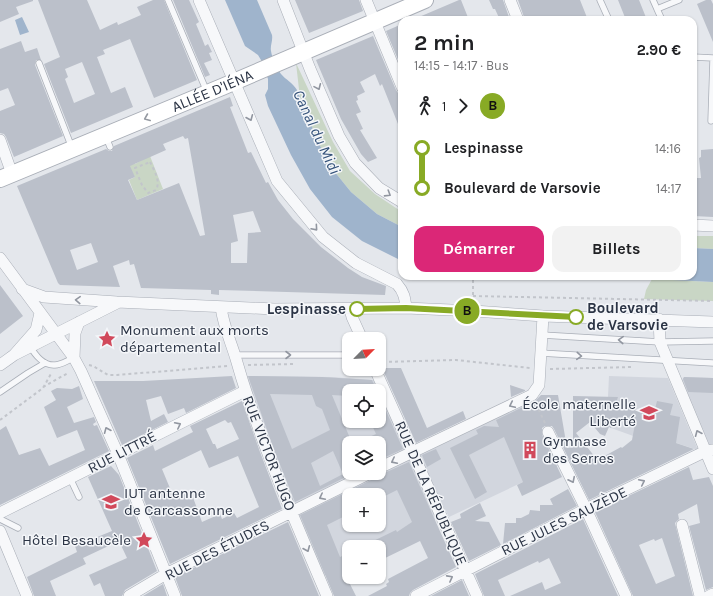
<!DOCTYPE html>
<html lang="fr">
<meta charset="utf-8">
<style>
body{margin:0;font-family:Karla,sans-serif;background:#f2f2f2;color:#202124;height:100vh;display:flex;flex-direction:column;font-size:15px;white-space:nowrap}
*{box-sizing:border-box;margin:0}
p{font-size:13px;color:#757577}
.icon{flex:none;width:22px;height:22px;fill:none;stroke:currentColor;stroke-width:2;stroke-linecap:round;stroke-linejoin:round}
.map{position:relative;flex:1;overflow:hidden}
.side{position:absolute;left:398px;top:16px;width:299px;height:264px;display:flex;flex-direction:column;background:#fff;border-radius:12px;box-shadow:0 1px 3px #0004}
.side>*{flex:none}
.badge{padding:0 8px;border-radius:13px;font-size:14px;line-height:26px}
.needle{width:26px;rotate:66deg}
.fabs{position:absolute;left:342px;top:332px;display:grid;gap:8px}
.fabs a{display:grid;place-items:center;width:44px;height:44px;border-radius:8px;background:#fff;box-shadow:0 1px 3px #0004;font-size:20px}
.map>.badge{position:absolute;translate:-50% -50%;box-shadow:0 0 0 2px #fff}
.legs{display:flex;align-items:center;gap:6px;height:44px;padding:0 16px;font-size:13px}
.legs p{margin-inline-start:auto}
.summary{display:flex;align-items:center;justify-content:space-between;height:68px;padding:0 16px}
h1{font-size:22px;font-weight:700;line-height:30px}
.primary-button{display:flex;gap:8px;margin-top:auto;padding:8px 16px}
.primary-button a{flex:1;height:46px;border-radius:12px;background:#db2777;color:#fff;font-size:16px;font-weight:700;line-height:46px;text-align:center}
.primary-button a+a{background:#f2f2f2;color:#202124}
ul{padding:0 16px;list-style:none}
li{display:flex;align-items:center;gap:14px;height:40px;font-size:15px}
li i{display:grid;place-items:center;width:6px;height:100%;margin:0 5px;background:currentColor}
li i::after{content:'';width:10px;height:10px;margin:-5px;border:3px solid;border-radius:50%;background:#fff}
li p{margin-inline-start:auto}
li:first-child i{background:linear-gradient(#0000 50%,currentColor 0)}
li:last-child i{background:linear-gradient(currentColor 50%,#0000 0)}
.map>svg:first-child{display:block}
.built{fill:#d2d6de;fill-rule:evenodd}
.green{fill:#c9d6c5}
.water{fill:#9fb4cc}
.building{fill:#bbc0ca;fill-rule:evenodd}
.lines{fill:none;stroke-linecap:round;stroke-linejoin:round}
.service-casing{stroke:#a9aeb7;stroke-width:7}
.minor-casing{stroke:#a9aeb7;stroke-width:12}
.secondary-casing{stroke:#a9aeb7;stroke-width:18}
.path{stroke:#c2c5cb;stroke-width:2;stroke-dasharray:3 3;stroke-linecap:butt}
.service{stroke:#f7f8fa;stroke-width:5.5}
.minor{stroke:#f7f8fa;stroke-width:11}
.secondary{stroke:#fff;stroke-width:16}
.oneway{stroke:#9196a0}
.oneway2{stroke:#959aa2}
.line-1-casing{stroke:#fff;stroke-width:9}
.line-1{stroke:#88aa25;stroke-width:6}
.stop-1-dot{fill:#fff;stroke:#88aa25;stroke-width:2}
.labels{text-anchor:middle;dominant-baseline:central;stroke-width:3;stroke-linejoin:round;paint-order:stroke}
.street-label{font-size:15px;fill:#2b3445;stroke:#f4f6f9}
.stop-label{font-size:15px;font-weight:bold;fill:#2b3445;stroke:#f4f6f9;text-anchor:start}
.poi-label{font-size:15px;fill:#2b3445;stroke:#f4f6f9;text-anchor:start}
.water-label{font-size:16px;font-style:italic;fill:#34527a;stroke:#f4f6f9}
</style>
<div class="map">
<svg width="713" height="596" viewBox="0 0 713 596">
<rect width="100%" height="100%" fill="#e4e7ec"/>
<path class="built" d="M247 376 331 377 375 380 405 449 404 452 379 464V443H349V473H360L294 505 245 379ZM349 391H379V421H349Z
M609 376 668 378 698 450 667 440 664 447 611 428 618 397H608Z
M684 377 713 378V460L680 383Z
M530 402 559 465 449 517 418 456Z
M410 459 436 519 379 547H349V563L323 576 298 515ZM349 495H379V525H349Z"/>
<path class="green" d="M296 63 333 142 350 171 375 194 402 212V227L377 214 351 192 334 171 319 144 300 98Z
M150 156 163 189 137 200 129 180 135 177 128 166 134 163 135 164Z
M693 236H713V249L693 248Z
M652 279 713 282V301L644 299 646 290Z"/>
<path class="water" d="M225 0H257L272 35C273 41 270 46 271 51 272 58 277 69 281 74 286 80 292 82 297 90L319 144 334 171 351 192 377 214 402 227V261L362 241 332 217 310 189 291 155 268 106 265 95 268 89V79L261 60 258 55 245 46Z
M22 17 29 32 20 35 15 20Z
M693 248 713 249V282L591 276H693Z"/>
<path class="building" d="M0 0H33V1L16 7 19 14 0 22Z
M38 0H87L100 30 117 22 118 25 141 15 137 7 153 0H164L197 80 154 98 130 39 103 50 105 54 97 57 111 93 125 87 133 107 71 133 44 64 60 57ZM82 62 95 94 74 103 65 79 68 77 65 69Z
M173 0H189L199 22 196 24 201 36 205 46 208 44 212 52 209 53 212 60 204 63 210 75 205 77Z
M295 0H359L363 11 309 33Z
M461 0 469 20H412L459 0Z
M489 0H503L510 20H500L495 9H493Z
M518 0H580L588 20H525Z
M618 0H639L647 20H626Z
M706 0H711L713 4V42L697 4Z
M402 24V69L386 31Z
M373 36 396 90 398 93 402 94V134L382 84 380 86 375 74 360 82 365 92 357 96 358 100 356 101 361 112 356 114 363 129 360 130 377 158 368 162 361 154 341 119 316 60Z
M21 41 25 52 37 48 41 60H36L35 65 63 136 14 157 6 137 4 134 0 133V111L15 105 8 88 0 91V49Z
M230 97 233 106 230 107 248 153 251 152 266 183 268 182 278 200 293 219 321 247 348 268 362 277 386 286 385 295 219 290V295L211 294V290L141 288 134 264 130 265 129 260 113 266 120 287 60 285 58 283 17 186 106 149 109 151H112L114 146ZM183 136 185 139 188 138 205 235 200 236 179 183 137 200 128 180 135 177 130 166 166 150 163 144ZM253 211 261 232 248 233 247 263H231V243L238 241 233 215ZM91 243 98 262 77 270 70 250Z
M713 149V217L693 216V178H701L699 158 701 157V150Z
M0 285 23 316 0 334Z
M382 368H401L427 428 463 411 466 419 416 443Z
M232 376 236 388 186 413 184 408 168 414 161 396 146 400 151 421 164 414 168 422 122 445 94 381H143Z
M248 376 322 377 372 380 377 391H349V396L332 395 352 443H349V473H354L295 502 273 447ZM270 394 312 395 316 406 322 409 330 430 292 449ZM333 451 343 474 320 486 311 463Z
M684 377 713 378V393L688 392 683 379Z
M510 385 525 390V391L511 397Z
M79 386 83 399 67 407 74 423 94 417 96 422 93 424 94 426 97 425 109 451 0 505V430L6 426 19 455 40 448 49 466 85 450 77 430 57 438 44 407 56 400 51 391 57 388 72 389Z
M379 395 403 449 379 460V443H356L376 434 370 421H379Z
M541 395H558L567 448 573 447V396L618 397 616 406 654 413 657 401 673 404 670 415 680 417 676 443 694 449 589 500 554 429 552 426H545L542 428V435L562 477 522 496 517 485 523 482 504 437 469 455 487 492 475 499 450 448 478 434 476 430 484 426 499 427 496 420 535 401ZM613 420 635 424 632 440 622 448 621 447 592 463 595 457 576 433 590 422 600 434 605 436 609 427 611 428Z
M242 401 260 452 282 509 170 564 127 458 153 445 155 451 193 432 190 426ZM225 420 228 423 231 422 239 439 217 449 215 444H213L206 429ZM201 450 209 468 238 456 259 507 237 518 234 513 222 519 220 514 202 522 191 492 174 498 162 469Z
M436 449 441 459 427 467 422 455Z
M409 462 456 567 413 590 410 593 409 596H368L387 586 386 584 389 582 388 579 428 558 420 541 379 561V547H361L396 530 397 532 412 522 397 490 379 499V495H349V514L327 525 340 557 349 553V582L356 596H334L300 515 373 479 377 474H382Z
M111 466 119 475 157 571 125 590 122 596H105L100 583 94 586 89 575 127 558 119 541 83 558 86 564 50 581 56 596H34L27 577 77 552 75 546 112 531 88 477Z
M689 467 693 480 709 477 713 486V587L706 590 689 526 700 523 697 504 678 514 679 519 675 523 693 596H633L595 512ZM662 538 675 576 656 584 639 545 654 539 655 541Z
M568 489 577 506 503 544 505 523H516V518H521L529 514 530 510 540 511V505H553L550 499Z
M480 503 486 516 475 521 489 522 501 545 469 561 451 522 461 518 460 514Z
M583 519 618 596H510L542 582 545 590 561 583 549 558 539 563 538 561 498 580 505 596H484L475 574Z
M288 522 319 596H182L175 577Z
M462 580 469 596H431Z
M163 584 167 596H143Z"/>
<g class="lines">
<g class="service-casing">
<path id="service" d="M168 0 207 92
M600 0 609 20
M653 0 657 9 679 0
M657 9 662 20
M693 57 713 58
M39 63 72 148
M711 121 713 60
M106 137 110 147
M542 335 660 342 713 341
M30 346C35 355 44 366 55 365 61 365 68 360 74 358
M540 353 713 363
M235 355H349
M0 392 28 373 45 363
M70 478 79 497
M0 519 18 528"/>
</g>
<g class="minor-casing">
<path id="minor" d="M199 0 277 181 323 237 356 263 397 284C404 292 405 298 406 308
M283 0 310 69 339 136 355 163 379 188 402 202
M366 0 402 87
M510 0 518 20
M0 140 12 174
M693 225 713 226
M0 258 74 358 81 371 118 454 175 596
M22 289 44 297 117 302 274 309 406 308 474 311 543 316 713 322
M221 307C223 325 231 342 236 359 259 440 294 518 327 596
M350 309 352 317 362 339
M659 319 660 342 713 469
M14 355 117 303
M74 358 75 333 79 322
M0 365 14 355 36 330 40 313
M375 369 477 596
M548 432 586 509 626 596
M379 468 532 395 539 385 543 316
M0 513 245 391
M682 525 700 596
M0 531 27 596
M129 596 166 574 370 473
M416 596 586 509 706 451 713 450
M709 596 713 594"/>
</g>
<g class="secondary-casing">
<g id="secondary">
<path id="s1" d="M0 179 222 87 425 0"/>
</g>
</g>
<path class="path" d="M150 162C154 170 161 181 156 190L148 193 142 185 135 168Z
M473 296 713 301
M473 301V276
M383 362 456 360 530 368
M89 365 93 366 108 375H117L228 366
M248 365 294 364
M550 369 632 367
M43 387 68 373
M536 404 545 423
M0 420 43 388 52 372"/>
<use href="#service" class="service"/>
<use href="#minor" class="minor"/>
<use href="#secondary" class="secondary"/>
</g>
<defs><path id="oneway-chevron" d="M-2-3.5L2.5 0L-2 3.5" fill="none" stroke-width="1.6" stroke-linecap="round" stroke-linejoin="round"/></defs>
<g class="oneway">
<use href="#oneway-chevron" transform="translate(318 87) rotate(66)"/>
<use href="#oneway-chevron" transform="translate(250 118) rotate(67)"/>
<use href="#oneway-chevron" transform="translate(388 194) rotate(32)"/>
<use href="#oneway-chevron" transform="translate(315 228) rotate(49)"/>
<use href="#oneway-chevron" transform="translate(78 300) rotate(-177)"/>
<use href="#oneway-chevron" transform="translate(621 340) rotate(-177)"/>
<use href="#oneway-chevron" transform="translate(288 355)"/>
<use href="#oneway-chevron" transform="translate(579 356) rotate(4)"/>
<use href="#oneway-chevron" transform="translate(512 405) rotate(155)"/>
<use href="#oneway-chevron" transform="translate(178 425) rotate(-27)"/>
<use href="#oneway-chevron" transform="translate(107 430) rotate(-113)"/>
<use href="#oneway-chevron" transform="translate(698 433) rotate(-113)"/>
<use href="#oneway-chevron" transform="translate(394 461) rotate(153)"/>
<use href="#oneway-chevron" transform="translate(572 480) rotate(64)"/>
<use href="#oneway-chevron" transform="translate(642 482) rotate(-26)"/>
<use href="#oneway-chevron" transform="translate(322 497) rotate(153)"/>
<use href="#oneway-chevron" transform="translate(307 549) rotate(67)"/>
<use href="#oneway-chevron" transform="translate(450 578) rotate(-28)"/>
</g>
<use class="oneway2" href="#oneway-chevron" transform="translate(147 118) rotate(157)"/>
<g class="lines">
<g class="line-1-casing">
<path id="line-1" d="M357 309 406 308 576 317"/>
</g>
<use href="#line-1" class="line-1"/>
</g>
<defs>
<g id="sight-bare" transform="scale(1.38)"><path d="M0-6L1.8-2.2L6-1.7L2.9 1.2L3.7 5.4L0 3.3L-3.7 5.4L-2.9 1.2L-6-1.7L-1.8-2.2Z" fill="#d1495b" stroke="#f4f6f9" stroke-width="2.5" paint-order="stroke"/></g>
<g id="school-bare" transform="scale(1.38)"><path d="M0-5L7-2L0 1L-7-2ZM-4 1L0 2.5L4 1V4Q0 6-4 4Z" fill="#d1495b" stroke="#f4f6f9" stroke-width="2.5" paint-order="stroke"/></g>
<g id="building-bare" transform="scale(1.38)"><path d="M-4-6H4V6H1V3H-1V6H-4ZM-2.5-4.3h1.7v1.8h-1.7ZM.8-4.3h1.7v1.8H.8ZM-2.5-1h1.7V.8h-1.7ZM.8-1h1.7V.8H.8Z" fill="#d1495b" stroke="#f4f6f9" stroke-width="2.5" paint-order="stroke"/></g>
<g id="university-bare" transform="scale(1.38)"><path d="M0-5L7-2L0 1L-7-2ZM-4 1L0 2.5L4 1V4Q0 6-4 4Z" fill="#d1495b" stroke="#f4f6f9" stroke-width="2.5" paint-order="stroke"/></g>
</defs>
<g fill-rule="evenodd">
<use href="#sight-bare" x="107" y="339"/>
<use href="#school-bare" x="649" y="413"/>
<use href="#building-bare" x="530" y="450"/>
<use href="#university-bare" x="111" y="502"/>
<use href="#sight-bare" x="144" y="540"/>
</g>
<g class="stop-1-dot">
<circle cx="357" cy="309" r="7"/>
<circle cx="576" cy="317" r="7"/>
</g>
<g class="labels">
<g class="street-label">
<text stroke="none"><textPath href="#s1" startOffset="230">ALLÉE D'IÉNA</textPath></text>
<text transform="translate(122 452) rotate(-27)">RUE LITTRÉ</text>
<text transform="translate(269 453) rotate(69)">RUE VICTOR HUGO</text>
<text transform="translate(431 493) rotate(66)">RUE DE LA RÉPUBLIQUE</text>
<text transform="translate(564 521) rotate(-26)">RUE JULES SAUZÈDE</text>
<text transform="translate(217 550) rotate(-27)">RUE DES ÉTUDES</text>
</g>
<g class="stop-label">
<text x="587" y="308">Boulevard<tspan x="587" dy="17">de Varsovie</tspan></text>
<text x="346" y="309" text-anchor="end">Lespinasse</text>
</g>
<g class="poi-label">
<text x="120" y="330">Monument aux morts<tspan x="120" dy="17">départemental</tspan></text>
<text x="636" y="404" text-anchor="end">École maternelle<tspan x="636" dy="17">Liberté</tspan></text>
<text x="543" y="441">Gymnase<tspan x="543" dy="17">des Serres</tspan></text>
<text x="124" y="493">IUT antenne<tspan x="124" dy="17">de Carcassonne</tspan></text>
<text x="131" y="540" text-anchor="end">Hôtel Besaucèle</text>
</g>
<g class="water-label">
<text transform="translate(317 132) rotate(65)">Canal du Midi</text>
</g>
</g>
</svg>
<div class="fabs">
<a><svg class="needle" viewBox="-14 -14 28 28"><path d="M0-13l5 13h-10z" fill="#e53935"/><path d="M0 13l5-13h-10z" fill="#757577"/></svg></a>
<a><svg class="icon" aria-label="locate" viewBox="0 0 24 24"><circle cx="12" cy="12" r="6"/><path d="M12 2v4M12 18v4M2 12h4M18 12h4"/></svg></a>
<a><svg class="icon" aria-label="layers" viewBox="0 0 24 24"><path d="M12 4l9 5-9 5-9-5zM3 14l9 5 9-5"/></svg></a>
<a>+</a>
<a>−</a>
</div>
<b class="badge" style="left:467px;top:311px;background:#88aa25;color:#111">B</b>
<section class="side">
<div class="summary"><div><h1>2 min</h1><p>14:15 – 14:17 · Bus</p></div><b>2.90 €</b></div>
<div class="legs"><svg class="icon" aria-label="walk" viewBox="0 0 24 24"><circle cx="13" cy="4" r="2"/><path d="M13 8l-2 6 4 7M11 14l-3 7M7 12l3-4h3l4 4"/></svg>1<svg class="icon" aria-label="forward" viewBox="0 0 24 24"><path d="M9 5l7 7-7 7"/></svg><b class="badge" style="background:#88aa25;color:#111">B</b></div>
<ul>
<li><i style="color:#88aa25"></i><b>Lespinasse</b><p>14:16</p></li>
<li><i style="color:#88aa25"></i><b>Boulevard de Varsovie</b><p>14:17</p></li>
</ul>
<div class="primary-button"><a>Démarrer</a><a>Billets</a></div>
</section>
</div>
